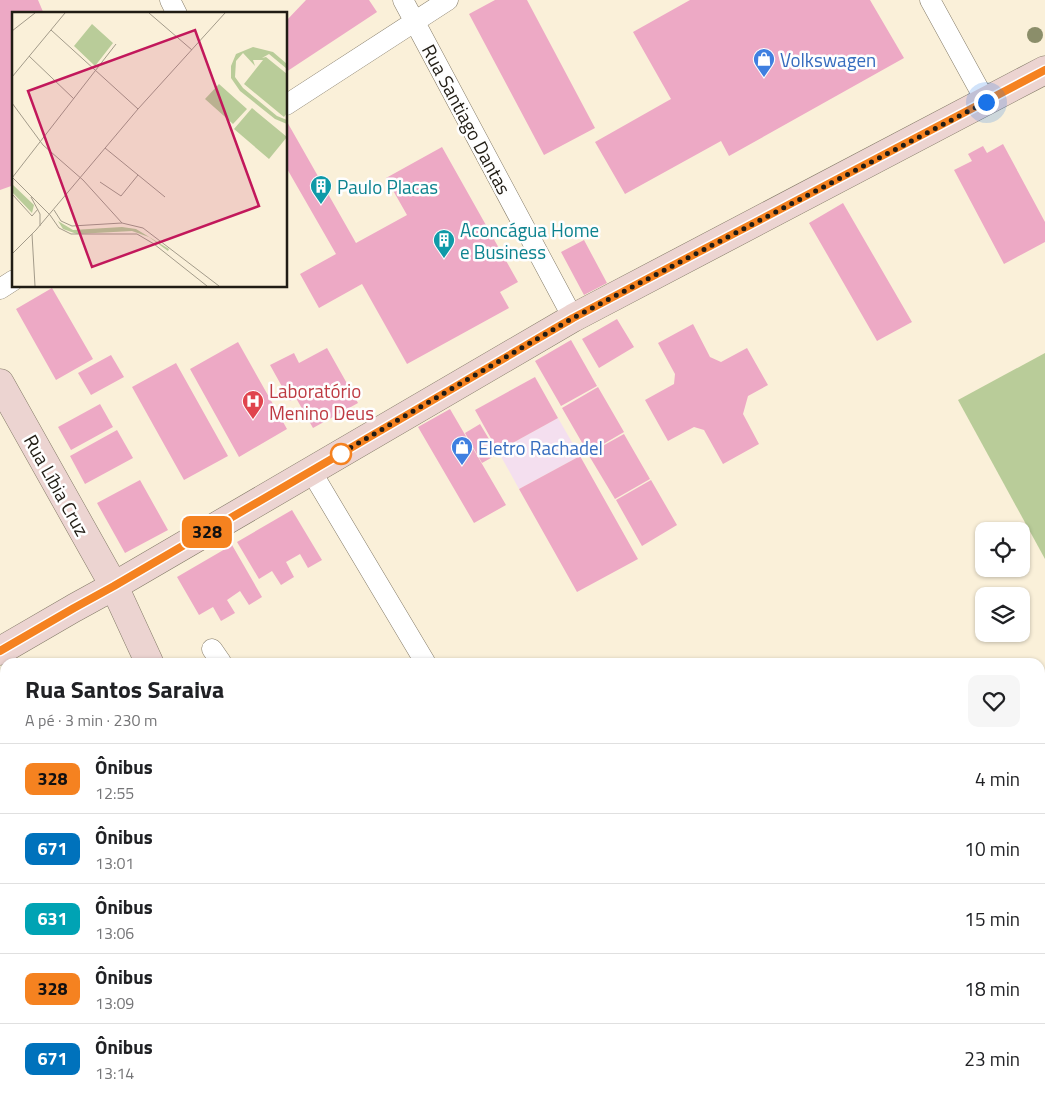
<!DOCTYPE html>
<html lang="pt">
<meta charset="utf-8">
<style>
body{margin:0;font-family:"Titillium Web",sans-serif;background:#f6f6f6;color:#202124;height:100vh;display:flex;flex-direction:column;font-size:19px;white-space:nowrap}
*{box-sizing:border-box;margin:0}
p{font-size:16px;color:#757577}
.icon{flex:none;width:28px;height:28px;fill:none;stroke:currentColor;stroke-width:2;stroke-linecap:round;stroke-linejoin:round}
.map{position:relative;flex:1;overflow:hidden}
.drawer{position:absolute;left:0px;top:658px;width:1045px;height:446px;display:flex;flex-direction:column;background:#fff;border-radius:15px 15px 0 0;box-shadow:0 1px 4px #0004}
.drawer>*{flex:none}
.badge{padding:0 10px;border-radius:8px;font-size:18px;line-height:32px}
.fabs{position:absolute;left:975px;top:522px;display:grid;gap:10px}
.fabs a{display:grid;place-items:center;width:55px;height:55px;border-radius:10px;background:#fff;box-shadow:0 1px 4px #0004;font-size:25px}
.you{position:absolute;width:25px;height:25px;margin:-12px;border:4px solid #fff;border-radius:50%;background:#1a73e8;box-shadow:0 0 0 8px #1a73e833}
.map>.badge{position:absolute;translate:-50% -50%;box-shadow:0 0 0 2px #fff}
.round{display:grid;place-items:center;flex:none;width:52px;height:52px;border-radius:10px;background:#f6f6f6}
.summary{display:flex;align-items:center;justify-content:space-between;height:85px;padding:0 25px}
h1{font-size:24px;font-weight:700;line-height:38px}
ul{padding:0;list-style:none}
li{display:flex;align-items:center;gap:15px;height:70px;padding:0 25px;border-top:1px solid #e0e0e0}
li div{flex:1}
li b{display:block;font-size:19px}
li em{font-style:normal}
li .badge{min-width:55px;font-weight:700;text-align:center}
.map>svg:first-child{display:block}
.industrial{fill:#f4dfef}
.green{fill:#b9cc99}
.building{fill:#eda9c5}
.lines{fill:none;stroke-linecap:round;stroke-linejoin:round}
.street-casing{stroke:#837a67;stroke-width:21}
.secondary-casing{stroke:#837a67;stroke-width:29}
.street{stroke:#fff;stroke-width:20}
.secondary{stroke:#ecd4d1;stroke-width:28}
.tree{fill:#8b8e6a}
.line-casing{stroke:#fff;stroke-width:11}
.line{stroke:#f58220;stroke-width:8}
.walk{stroke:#201c14;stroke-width:5;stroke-dasharray:0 9}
.stop-dot{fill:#fff;stroke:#f58220;stroke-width:2.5}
.labels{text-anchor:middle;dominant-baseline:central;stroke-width:5;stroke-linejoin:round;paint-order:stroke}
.shop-label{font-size:19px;fill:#366cbe;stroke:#fefefe;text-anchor:start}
.street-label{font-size:19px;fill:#201c14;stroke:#fefefe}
.culture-label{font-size:19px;fill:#0d838f;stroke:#fefefe;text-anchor:start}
.health-label{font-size:19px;fill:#be3a42;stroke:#fefefe;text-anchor:start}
.inset-road{fill:none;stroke:#a39b8a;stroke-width:1}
.view{fill:#c2185b;fill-opacity:0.15;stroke:#c2185b;stroke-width:2.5}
.inset-edge{fill:none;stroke:#201c14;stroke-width:2.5}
</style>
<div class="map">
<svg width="1045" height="1103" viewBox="0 0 1045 1103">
<rect width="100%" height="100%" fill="#faf0d9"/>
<path class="industrial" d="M558 418 580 456 519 489 498 451Z"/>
<path class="green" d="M1045 353V559L958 400Z"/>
<path class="building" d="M0 0H38L44 14H14V185L0 190Z
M306 0H369L377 12 286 72V21Z
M495 0H527L595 128 544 155 469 14Z
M690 0H870L904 58 729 156 721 141 625 194 595 142 671 99 633 32Z
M286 120 356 243 407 215 386 178 442 147 518 282 500 292 509 308 407 364 362 284 319 308 300 274 336 254 286 167Z
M1003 144 1045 222V242L1004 264 954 170 972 161 968 154 983 146 987 153Z
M843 203 912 322 877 341 809 223Z
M584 240 607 283 584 295 561 252Z
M52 288 93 359 56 380 16 309Z
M617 319 634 347 599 368 582 339Z
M693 324 710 357 721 362 747 348 768 385 748 396 743 414 759 444 723 464 704 430 694 427 668 441 645 400 674 384 675 374 658 343Z
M571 340 597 386 561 406 535 361Z
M238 342 287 429 239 457 190 369Z
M327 348 358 403 313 428 296 398 290 401 270 365 294 353 299 363Z
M111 355 124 377 91 395 78 373Z
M176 363 228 456 184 480 132 387Z
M535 377 558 418 498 451 475 410Z
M598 387 624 432 588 453 562 408Z
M100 404 113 427 71 450 58 427Z
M450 409 506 505 474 523 418 427Z
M480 424 498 454 482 463 465 433Z
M117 430 133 458 85 484 70 456Z
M624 434 650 479 615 499 588 454Z
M580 456 638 559 577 592 519 489Z
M140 480 168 530 125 553 97 503Z
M651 480 677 525 642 546 616 500Z
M292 510 322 560 308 568 300 554 286 562 294 577 281 585 272 571 259 579 237 542Z
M232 545 262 597 249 605 240 591 227 600 235 613 221 621 213 607 199 615 177 577Z
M5 1020V1099H113L115 1103H0V1023Z"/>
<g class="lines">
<g class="street-casing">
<path id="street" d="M170 0 177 14
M403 0 573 318
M930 0 986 102
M286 105 448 0
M0 289 14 280
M311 471 425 662
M212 649 221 662"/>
</g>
<g class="secondary-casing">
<path id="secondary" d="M0 383 114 586 149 662
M0 651 74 608 114 586 573 318 1045 70
M0 852 5 853
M0 905 5 907
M389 1099 392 1103
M443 1099 446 1103"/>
</g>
<use href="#street" class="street"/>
<use href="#secondary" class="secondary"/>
</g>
<circle class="tree" cx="1035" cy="35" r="8"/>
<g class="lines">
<g class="line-casing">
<path id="line" d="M0 651 74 608 114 586 573 318 1045 70"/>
</g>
<use href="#line" class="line"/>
<path class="walk" d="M341 454 338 455 573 318 986 102"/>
</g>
<defs>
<g id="shop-pin" transform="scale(1.125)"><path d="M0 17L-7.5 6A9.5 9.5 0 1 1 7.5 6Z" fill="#3f7fe0" stroke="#fefefe"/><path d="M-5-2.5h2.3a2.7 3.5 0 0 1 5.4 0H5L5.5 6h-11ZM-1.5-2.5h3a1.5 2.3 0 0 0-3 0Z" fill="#fff"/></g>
<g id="building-pin" transform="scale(1.125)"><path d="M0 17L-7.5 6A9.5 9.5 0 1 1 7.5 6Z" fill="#0f9aa8" stroke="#fefefe"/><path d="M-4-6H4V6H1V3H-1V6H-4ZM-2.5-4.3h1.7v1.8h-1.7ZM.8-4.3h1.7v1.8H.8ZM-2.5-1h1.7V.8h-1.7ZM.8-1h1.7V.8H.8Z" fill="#fff"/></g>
<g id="hospital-pin" transform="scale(1.125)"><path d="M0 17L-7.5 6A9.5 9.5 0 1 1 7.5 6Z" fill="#e0444e" stroke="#fefefe"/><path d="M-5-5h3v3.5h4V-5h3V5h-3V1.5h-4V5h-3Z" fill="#fff"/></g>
</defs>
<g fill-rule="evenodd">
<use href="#shop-pin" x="764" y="59"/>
<use href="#building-pin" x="321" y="186"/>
<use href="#building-pin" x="444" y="240"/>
<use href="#hospital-pin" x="253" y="401"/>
<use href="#shop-pin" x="462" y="447"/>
</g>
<circle class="stop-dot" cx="341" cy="454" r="10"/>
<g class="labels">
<g class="shop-label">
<text x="780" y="59">Volkswagen</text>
<text x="478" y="447">Eletro Rachadel</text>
</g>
<g class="street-label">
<text transform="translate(467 119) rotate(62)">Rua Santiago Dantas</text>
<text transform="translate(57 485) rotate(61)">Rua Líbia Cruz</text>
</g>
<g class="culture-label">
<text x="337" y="186">Paulo Placas</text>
<text x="460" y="229">Aconcágua Home<tspan x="460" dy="22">e Business</tspan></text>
</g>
<g class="health-label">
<text x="269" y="390">Laboratório<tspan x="269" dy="22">Menino Deus</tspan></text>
</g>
</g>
<g transform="translate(12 12)">
<rect width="275" height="275" fill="#faf0d9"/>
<path d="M80 12 101 31 83 54 62 34ZM241 35 261 40 275 52V57L257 42 250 46 254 45 275 62V101L272 105 232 72 251 48H241L243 54 231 41 224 49 223 65 231 76 265 104 275 108V112L263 107 228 79 219 66V54L224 42ZM207 72 235 97 221 112 193 87ZM240 96 275 125 257 147 222 117ZM0 172 22 193 20 201 0 180ZM46 209 61 218 110 215 124 217 157 237 156 239 137 225 120 219 65 222 51 217Z" fill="#b9cc99"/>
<path class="inset-road" d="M137 1 180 38M39 18 126 97M0 19 23 1M17 44 62 87M0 65 53 1M0 91 31 133 71 168 110 211M93 136 153 185M0 165 38 203M0 166 104 32M88 170 109 184 126 163M0 182 20 204 26 197M19 185 28 202V214M42 198 49 209 60 214 110 211 131 216 207 274M38 203 47 216 59 222H125L142 232 195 274M20 222 23 274M0 242 24 218 126 97 213 1"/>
<path class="view" d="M183 18 247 194 80 255 16 79Z"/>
<rect width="275" height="275" class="inset-edge"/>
</g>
</svg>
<div class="fabs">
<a><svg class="icon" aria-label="locate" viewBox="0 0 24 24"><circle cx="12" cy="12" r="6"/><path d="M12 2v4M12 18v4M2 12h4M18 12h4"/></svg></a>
<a><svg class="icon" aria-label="layers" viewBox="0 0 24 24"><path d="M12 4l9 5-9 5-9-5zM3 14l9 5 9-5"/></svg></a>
</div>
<div class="you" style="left:986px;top:102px"></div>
<b class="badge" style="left:207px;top:532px;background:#f58220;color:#111">328</b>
<section class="drawer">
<div class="summary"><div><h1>Rua Santos Saraiva</h1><p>A pé · 3 min · 230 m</p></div><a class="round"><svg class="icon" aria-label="heart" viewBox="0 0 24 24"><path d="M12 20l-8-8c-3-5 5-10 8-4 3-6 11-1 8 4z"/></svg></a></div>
<ul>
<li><span class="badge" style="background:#f58220;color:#111">328</span><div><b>Ônibus</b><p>12:55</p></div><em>4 min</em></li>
<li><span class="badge" style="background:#0072bc;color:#fff">671</span><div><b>Ônibus</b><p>13:01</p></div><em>10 min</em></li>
<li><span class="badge" style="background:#00a3b4;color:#fff">631</span><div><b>Ônibus</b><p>13:06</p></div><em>15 min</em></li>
<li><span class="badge" style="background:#f58220;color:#111">328</span><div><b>Ônibus</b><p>13:09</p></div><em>18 min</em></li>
<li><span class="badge" style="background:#0072bc;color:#fff">671</span><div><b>Ônibus</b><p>13:14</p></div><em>23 min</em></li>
</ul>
</section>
</div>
